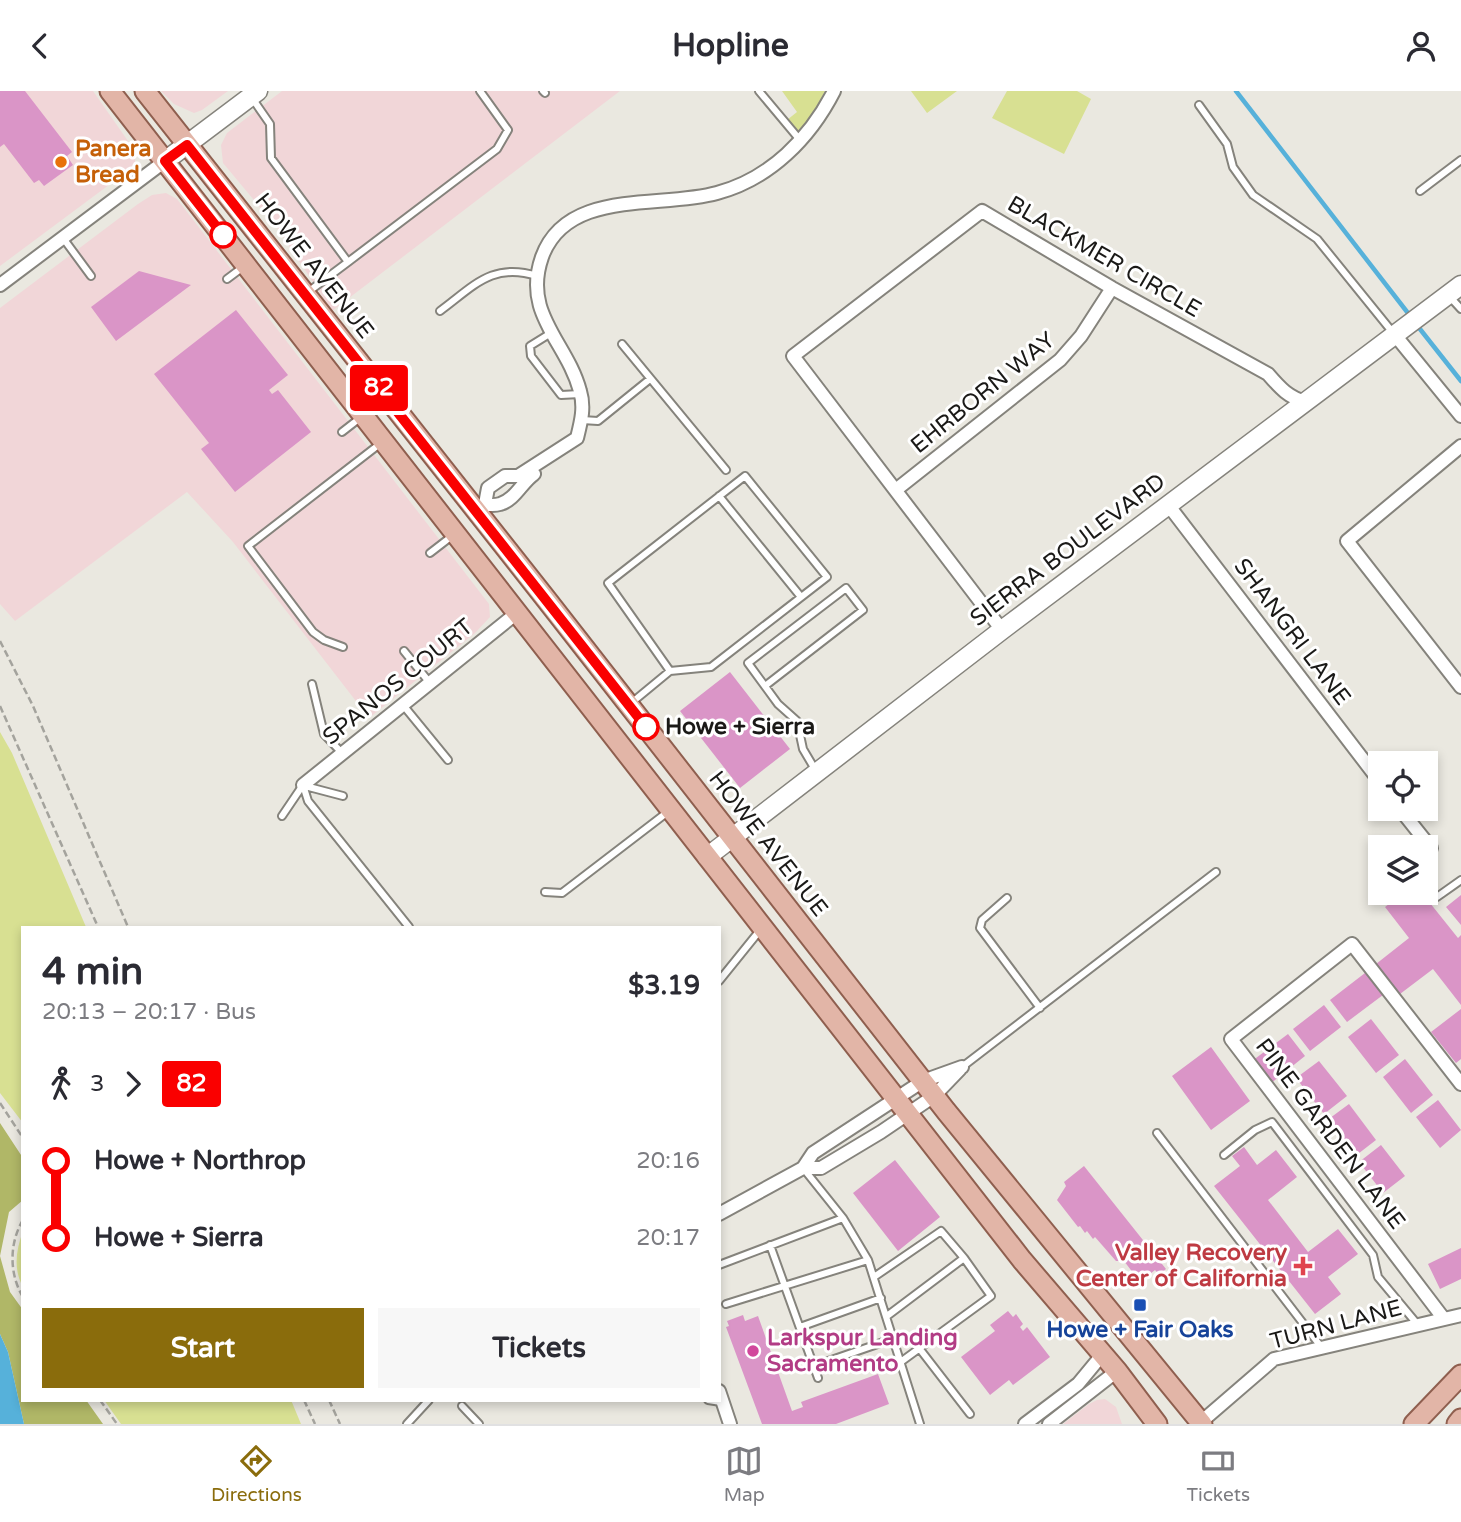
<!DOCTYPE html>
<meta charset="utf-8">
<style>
body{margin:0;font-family:"Varela Round",sans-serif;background:#f7f7f7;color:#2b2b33;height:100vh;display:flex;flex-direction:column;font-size:26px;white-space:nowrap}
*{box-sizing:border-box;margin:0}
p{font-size:23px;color:#7c7c81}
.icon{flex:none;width:38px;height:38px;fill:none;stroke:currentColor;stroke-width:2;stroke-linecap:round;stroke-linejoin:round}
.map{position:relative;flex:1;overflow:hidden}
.panel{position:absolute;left:21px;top:835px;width:700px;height:476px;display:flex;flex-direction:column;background:#fff;border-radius:0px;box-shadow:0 4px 10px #0003}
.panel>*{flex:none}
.badge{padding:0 14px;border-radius:5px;font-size:24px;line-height:46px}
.tools{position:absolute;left:1368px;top:660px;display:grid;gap:14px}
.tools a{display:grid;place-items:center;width:70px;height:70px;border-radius:0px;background:#fff;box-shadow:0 4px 10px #0003;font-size:35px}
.map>.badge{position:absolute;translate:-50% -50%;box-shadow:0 0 0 4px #fff}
.legs{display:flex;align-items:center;gap:10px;height:77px;padding:0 21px;font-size:23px}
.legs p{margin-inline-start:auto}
.head{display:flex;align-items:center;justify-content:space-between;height:119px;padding:0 21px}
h1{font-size:38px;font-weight:700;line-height:52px}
.button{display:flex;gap:14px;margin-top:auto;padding:14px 21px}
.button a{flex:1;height:80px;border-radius:0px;background:#8a6c0c;color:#fff;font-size:28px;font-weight:700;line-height:80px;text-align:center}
.button a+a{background:#f7f7f7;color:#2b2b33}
ul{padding:0 21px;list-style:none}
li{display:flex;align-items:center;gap:24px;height:77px;font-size:26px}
li i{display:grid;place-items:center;width:10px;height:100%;margin:0 9px;background:currentColor}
li i::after{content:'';width:18px;height:18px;margin:-9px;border:5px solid;border-radius:50%;background:#fff}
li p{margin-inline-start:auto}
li:first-child i{background:linear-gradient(#0000 50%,currentColor 0)}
li:last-child i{background:linear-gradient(currentColor 50%,#0000 0)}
header{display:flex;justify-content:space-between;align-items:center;height:91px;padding:0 21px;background:#fff;font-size:32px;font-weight:700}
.tabs{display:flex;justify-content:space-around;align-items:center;height:98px;border-top:2px solid #e1e1e2;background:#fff;font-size:19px;color:#7c7c81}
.tabs a{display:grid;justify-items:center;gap:4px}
.tabs .on{color:#8a6c0c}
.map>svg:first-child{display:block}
.commercial{fill:#f1d6d8}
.green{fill:#d8e092}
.forest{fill:#b0b767}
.water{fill:#56b1da}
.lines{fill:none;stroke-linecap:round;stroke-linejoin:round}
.stream{stroke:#56b1da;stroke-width:4.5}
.building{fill:#da95c7}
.lane-casing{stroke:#85837c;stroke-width:10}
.street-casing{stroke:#85837c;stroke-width:16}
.secondary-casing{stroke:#85837c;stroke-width:21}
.primary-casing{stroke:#8f5f4f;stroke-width:23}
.path{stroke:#a4a39d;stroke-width:2.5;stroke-dasharray:7 3.5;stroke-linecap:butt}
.lane{stroke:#fff;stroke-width:6}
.street{stroke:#fff;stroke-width:12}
.secondary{stroke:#fff;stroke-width:18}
.primary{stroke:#e2b5a7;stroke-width:19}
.line-1-casing{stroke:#fff;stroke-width:16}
.line-1{stroke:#fa0000;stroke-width:10}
.food-dot{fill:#e8710a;stroke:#fff;stroke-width:2.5}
.stop-1-dot{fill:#fff;stroke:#fa0000;stroke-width:3.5}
.health-dot{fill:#e0444e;stroke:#fff;stroke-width:2.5}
.transit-dot{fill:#1a4fb4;stroke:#fff;stroke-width:2.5}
.hotel-dot{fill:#d1479c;stroke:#fff;stroke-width:2.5}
.labels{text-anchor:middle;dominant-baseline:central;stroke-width:6;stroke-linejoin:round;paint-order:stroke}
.food-label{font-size:23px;font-weight:bold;fill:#c56008;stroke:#fff;text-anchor:start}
.street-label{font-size:23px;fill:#1a1917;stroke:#fff}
.stop-label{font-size:23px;font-weight:bold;fill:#1a1917;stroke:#fff;text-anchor:start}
.health-label{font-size:23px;font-weight:bold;fill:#be3a42;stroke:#fff;text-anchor:end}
.transit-label{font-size:23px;font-weight:bold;fill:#164399;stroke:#fff}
.hotel-label{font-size:23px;font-weight:bold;fill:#b23c85;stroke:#fff;text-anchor:start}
</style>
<header><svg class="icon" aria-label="back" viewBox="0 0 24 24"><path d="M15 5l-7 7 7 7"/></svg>Hopline<svg class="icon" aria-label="person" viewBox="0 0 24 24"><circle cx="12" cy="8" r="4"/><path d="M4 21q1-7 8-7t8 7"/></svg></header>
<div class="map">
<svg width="1461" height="1333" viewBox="0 0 1461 1333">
<rect width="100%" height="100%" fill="#eae8e0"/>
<path class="commercial" d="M0 0H93L135 60V71L129 79 0 175Z
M161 0H228L202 19 194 22 174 13Z
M282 0H620L332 220 278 138 223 72 221 54 227 42Z
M166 102 177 108 489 513 490 526 475 542 369 627 233 451 187 401 15 530 0 513V217L138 113 152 104Z
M1105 1308 1116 1316 1122 1333H1063L1089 1313 1097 1309Z"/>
<path class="green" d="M782 0H825L812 25 798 40 794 39 787 29 797 21Z
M911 0H957L927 22Z
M1007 0H1077L1091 8 1064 63 992 27Z
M0 641 12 662 86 836H23V1032L0 1002Z
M23 1140V1196C13 1178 16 1159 23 1140Z
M104 1309H291L301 1333H121Z"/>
<path class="forest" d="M0 1032 23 1067V1109L9 1121 0 1165Z
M0 1165 10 1201 23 1219V1309H86L103 1333H24L8 1261 0 1243Z"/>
<path class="water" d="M0 1243 8 1261 24 1333H0Z"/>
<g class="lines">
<path class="stream" d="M1236 0 1411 226
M1416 233 1461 290"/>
</g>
<path class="building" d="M0 0H25L72 61 67 65 73 74 44 95 39 89 34 92 4 53 0 56Z
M139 180 191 194 116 250 91 216Z
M236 219 288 284 269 299 272 303 278 299 311 341 235 401 201 358 209 352 154 283Z
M730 581 790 658 740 697 680 620Z
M1403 802H1422L1458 847 1461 844V914L1433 878 1400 903 1376 873 1409 847 1385 816Z
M1461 804V834L1446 816Z
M1365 882 1383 904 1347 931 1330 909Z
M1324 914 1341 936 1310 960 1293 938Z
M1461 918V968L1456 972 1431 941Z
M1371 928 1399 964 1376 982 1348 946Z
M1288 943 1305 965 1270 993 1252 970Z
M1211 956 1250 1010 1211 1039 1172 985Z
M1405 968 1433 1004 1411 1022 1383 986Z
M1319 970 1347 1005 1324 1023 1296 987Z
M1438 1009 1461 1039 1440 1057 1416 1026Z
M1349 1013 1376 1049 1354 1066 1326 1030Z
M1381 1054 1405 1085 1383 1102 1359 1071Z
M1244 1056 1257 1074 1276 1059 1297 1086 1268 1109 1308 1161 1338 1138 1358 1163 1328 1186 1341 1203 1315 1223 1214 1095 1240 1075 1232 1065Z
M895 1069 940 1126 898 1160 853 1102Z
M1084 1075 1166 1178 1159 1184 1155 1179 1140 1191 1124 1170H1116L1095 1146 1093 1148 1087 1140 1085 1142 1080 1135 1078 1136 1057 1109 1066 1095 1064 1091Z
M1461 1157V1188L1440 1198 1428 1173Z
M1008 1220 1013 1226 1016 1223 1023 1233 1020 1236 1023 1240 1027 1236 1050 1266 1013 1294 1009 1289 990 1304 961 1266 995 1240 990 1234Z
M743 1224 745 1230 758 1225 792 1320 803 1316 801 1311 878 1283 889 1313 836 1333H762L726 1236 729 1235 727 1230Z"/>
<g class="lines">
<g class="lane-casing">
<path id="lane" d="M543 0 545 2
M759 0 800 49
M252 7 270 33 271 67 348 171 497 58 508 39 480 0
M1199 14 1227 53 1233 76 1253 104 1317 148 1394 243
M1420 100 1461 69
M63 147 91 185
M227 188 243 176
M308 201 348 171
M1450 206 1461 218
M440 220C474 195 492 171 537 185
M551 242 530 255 531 265 561 304 580 303
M622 253 726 379
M582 329 598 330 650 288
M342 341 360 327
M719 405 801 506
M430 462 452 445
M343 556 324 549 313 541 248 455 381 352
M404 560 430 592
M312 593 324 643 342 662
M765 595 863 519 846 497 748 572 778 613 797 630 803 658 816 680
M630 613 670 580 608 492 745 385 827 486 711 576 670 580
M403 614 448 669
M303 694 308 710 409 836
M305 695 343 705
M282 725 303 694
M545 801 562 802 669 720
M1437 806 1461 789
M1007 807 982 829 980 837 1040 917
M719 890 761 838
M962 976 1216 781
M1157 1042 1322 1257
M1224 1064 1255 1039 1272 1031 1373 1164 1378 1186 1418 1234
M803 1077 843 1127 868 1169 920 1333
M770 1154 818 1287
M719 1174 843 1127
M874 1186 941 1140 964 1167 991 1205 902 1270
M726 1213 868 1169
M887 1225 964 1167
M800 1236 881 1207
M919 1257 970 1323
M814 1275 895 1247
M708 1309 721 1311
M462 1315 479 1333
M407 1333 429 1309"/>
</g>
<g class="street-casing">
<path id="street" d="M0 194 165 70
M1395 244 1461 325
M1461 355 1347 450 1461 596
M897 398 1060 269 1081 245 1112 197
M485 413 488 397 505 385H518L577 347C581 331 585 316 580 300 567 251 522 223 542 166 567 97 660 118 717 102 770 88 810 47 834 0
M1169 415 1381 692
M479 418C487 411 491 416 500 413 515 409 522 391 534 383
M1002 539 793 265 982 120 1112 197 1268 283C1280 297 1289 307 1306 311
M303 694 518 521
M1400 718 1431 757
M803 1077H821L881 1041 934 1005 960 978
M719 1123 803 1077 813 1062 923 990 962 976
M1444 1228 1231 948 1352 853 1461 993
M719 1300 730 1333
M1201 1331 1274 1268 1461 1224
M1025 1333 1078 1293 1102 1264
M1049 1333 1117 1280"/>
</g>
<g class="secondary-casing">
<path id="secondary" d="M165 70 258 0
M707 766 1002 539 1461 194"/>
</g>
<g class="primary-casing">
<path id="primary" d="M110 0 1022 1169 1117 1280 1157 1333
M145 0 546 508 946 1020 1202 1333
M1414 1333 1461 1284
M1457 1333 1461 1328"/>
</g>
<path class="path" d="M0 550 33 615 128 836
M0 615 98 836
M0 1012 23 1047
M23 1129C9 1152 9 1183 23 1206
M100 1309 117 1333
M304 1309 315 1333
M329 1309 340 1333"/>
<use href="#lane" class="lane"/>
<use href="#street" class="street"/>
<use href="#secondary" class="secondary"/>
<use href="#primary" class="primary"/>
</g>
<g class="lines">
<g class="line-1-casing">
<path id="line-1" d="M223 144 165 70 187 54 646 636"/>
</g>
<use href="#line-1" class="line-1"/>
</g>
<circle class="food-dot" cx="61" cy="71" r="7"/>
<g class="stop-1-dot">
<circle cx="223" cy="144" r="12"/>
<circle cx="646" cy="636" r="12"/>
</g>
<path class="health-dot" d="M1299.5 1164.5h7v7h7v7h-7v7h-7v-7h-7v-7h7z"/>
<rect class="transit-dot" x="1133" y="1207" width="14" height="14" rx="3.5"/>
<circle class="hotel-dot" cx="753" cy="1260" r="7"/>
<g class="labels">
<g class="food-label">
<text x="75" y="58">Panera<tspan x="75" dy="26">Bread</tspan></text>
</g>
<g class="street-label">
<text transform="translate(1104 166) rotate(30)">BLACKMER CIRCLE</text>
<text transform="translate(314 175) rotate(52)">HOWE AVENUE</text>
<text transform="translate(983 302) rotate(-39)">EHRBORN WAY</text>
<text transform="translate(1068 459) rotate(-37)">SIERRA BOULEVARD</text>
<text transform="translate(1292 541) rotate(53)">SHANGRI LANE</text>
<text transform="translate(398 591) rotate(-39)">SPANOS COURT</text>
<text transform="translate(768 753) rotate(52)">HOWE AVENUE</text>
<text transform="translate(1330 1043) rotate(53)">PINE GARDEN LANE</text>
<text transform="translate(1336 1234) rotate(-15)">TURN LANE</text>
</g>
<g class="stop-label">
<text x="665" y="636">Howe + Sierra</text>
</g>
<g class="health-label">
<text x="1287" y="1162">Valley Recovery<tspan x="1287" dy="26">Center of California</tspan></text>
</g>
<g class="transit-label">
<text x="1140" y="1239">Howe + Fair Oaks</text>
</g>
<g class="hotel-label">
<text x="767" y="1247">Larkspur Landing<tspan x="767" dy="26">Sacramento</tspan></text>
</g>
</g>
</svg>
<div class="tools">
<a><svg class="icon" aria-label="locate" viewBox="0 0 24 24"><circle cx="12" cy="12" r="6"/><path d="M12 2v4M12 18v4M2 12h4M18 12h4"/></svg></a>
<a><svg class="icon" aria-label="layers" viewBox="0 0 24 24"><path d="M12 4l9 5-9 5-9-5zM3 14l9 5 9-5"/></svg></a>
</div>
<b class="badge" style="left:379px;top:297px;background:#fa0000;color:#fff">82</b>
<section class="panel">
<div class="head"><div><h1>4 min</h1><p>20:13 – 20:17 · Bus</p></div><b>$3.19</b></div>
<div class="legs"><svg class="icon" aria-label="walk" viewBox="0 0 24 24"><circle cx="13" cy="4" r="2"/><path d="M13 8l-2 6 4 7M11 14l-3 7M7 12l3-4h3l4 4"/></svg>3<svg class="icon" aria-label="forward" viewBox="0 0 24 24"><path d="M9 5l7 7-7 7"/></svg><b class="badge" style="background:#fa0000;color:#fff">82</b></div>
<ul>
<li><i style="color:#fa0000"></i><b>Howe + Northrop</b><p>20:16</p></li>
<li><i style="color:#fa0000"></i><b>Howe + Sierra</b><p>20:17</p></li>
</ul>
<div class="button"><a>Start</a><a>Tickets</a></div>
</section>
</div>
<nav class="tabs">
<a class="on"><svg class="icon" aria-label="directions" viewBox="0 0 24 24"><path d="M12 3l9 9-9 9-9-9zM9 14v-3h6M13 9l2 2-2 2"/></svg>Directions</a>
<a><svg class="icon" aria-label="map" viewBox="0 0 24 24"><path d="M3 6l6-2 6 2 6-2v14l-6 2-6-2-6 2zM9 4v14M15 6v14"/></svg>Map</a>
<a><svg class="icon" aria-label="tickets" viewBox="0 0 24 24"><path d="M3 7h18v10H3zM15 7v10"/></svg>Tickets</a>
</nav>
